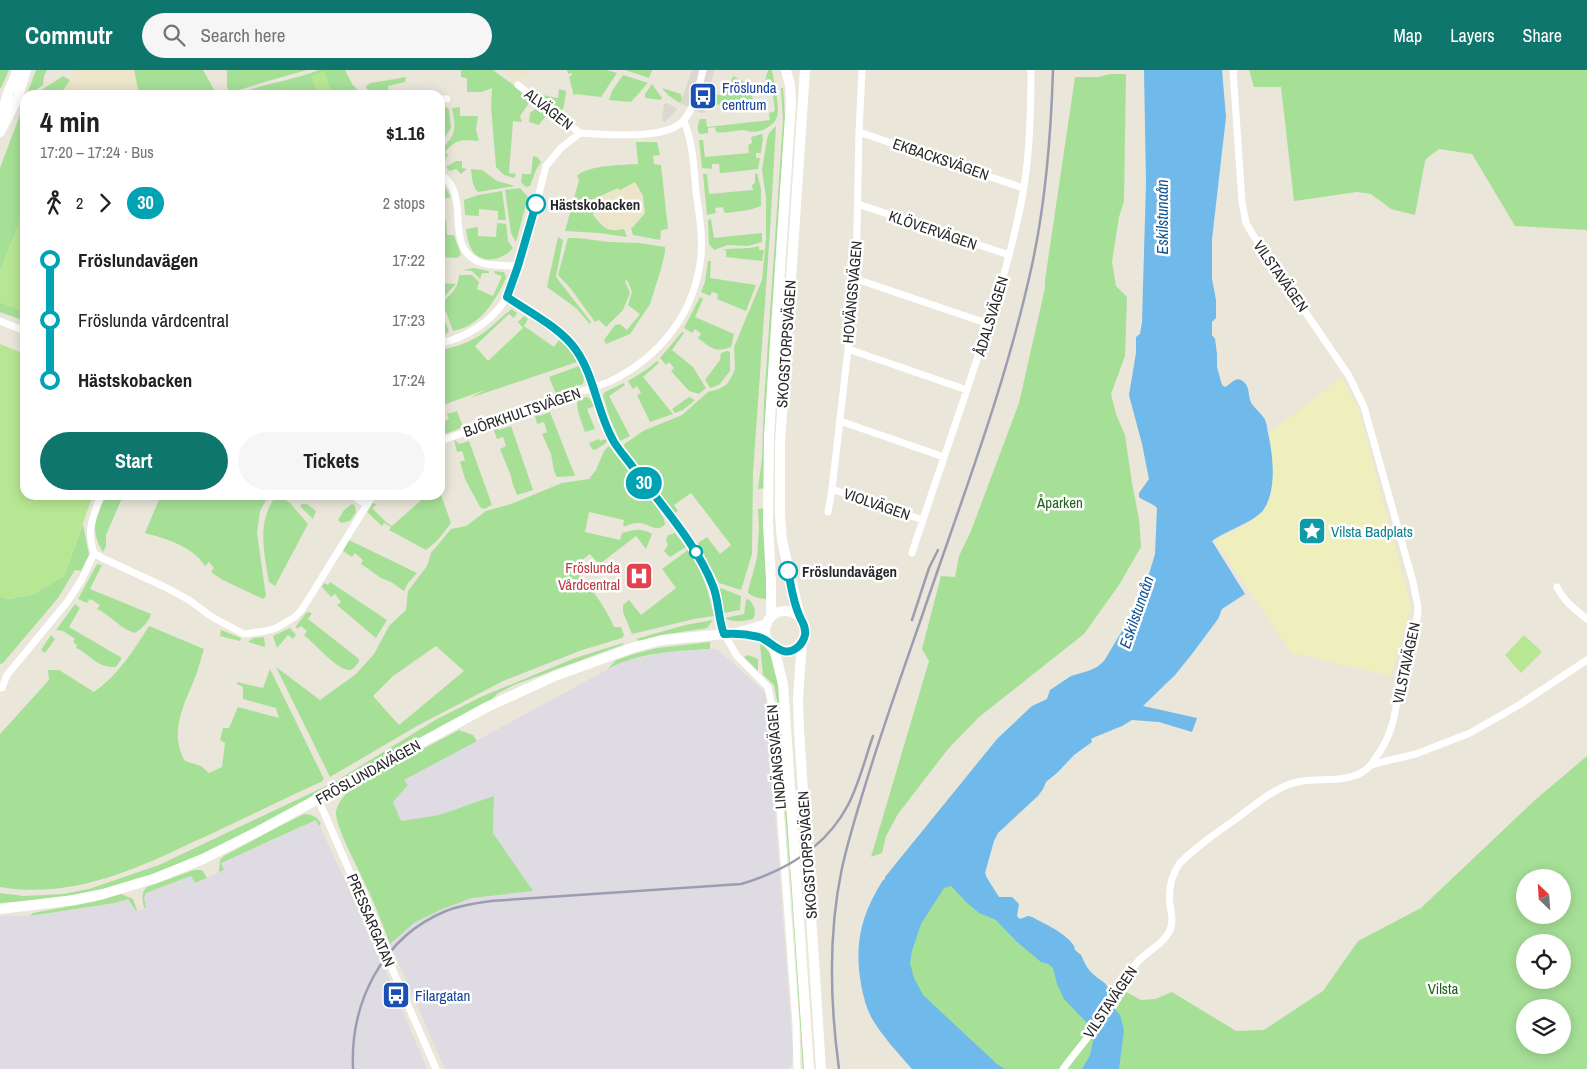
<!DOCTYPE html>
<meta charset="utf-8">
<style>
body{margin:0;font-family:"Archivo Narrow",sans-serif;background:#f6f6f6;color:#202124;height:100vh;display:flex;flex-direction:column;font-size:19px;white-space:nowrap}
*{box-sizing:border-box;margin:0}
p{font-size:16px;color:#757577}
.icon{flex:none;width:28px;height:28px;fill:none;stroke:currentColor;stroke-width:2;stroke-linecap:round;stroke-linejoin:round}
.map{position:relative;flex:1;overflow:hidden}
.side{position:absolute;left:20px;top:20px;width:425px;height:410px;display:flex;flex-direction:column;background:#fff;border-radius:15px;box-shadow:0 2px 12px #0003}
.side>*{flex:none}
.badge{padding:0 10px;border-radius:16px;font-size:18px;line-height:32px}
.needle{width:32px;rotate:335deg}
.tools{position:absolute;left:1516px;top:799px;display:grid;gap:10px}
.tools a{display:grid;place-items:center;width:55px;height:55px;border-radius:50%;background:#fff;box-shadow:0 2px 12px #0003;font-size:25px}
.map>.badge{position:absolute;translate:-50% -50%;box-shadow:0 0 0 2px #fff}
.legs{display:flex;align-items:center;gap:8px;height:55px;padding:0 20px;font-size:16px}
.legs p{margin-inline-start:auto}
.head{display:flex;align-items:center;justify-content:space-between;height:85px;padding:0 20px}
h1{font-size:28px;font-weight:700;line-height:38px}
.cta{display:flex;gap:10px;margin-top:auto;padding:10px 20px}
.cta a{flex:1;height:58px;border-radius:30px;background:#0f766e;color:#fff;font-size:20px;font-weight:700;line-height:58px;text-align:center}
.cta a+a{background:#f6f6f6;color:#202124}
ul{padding:0 20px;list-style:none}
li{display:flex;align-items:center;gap:18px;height:60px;font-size:19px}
li i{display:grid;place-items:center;width:8px;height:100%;margin:0 6px;background:currentColor}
li i::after{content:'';width:12px;height:12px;margin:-6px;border:4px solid;border-radius:50%;background:#fff}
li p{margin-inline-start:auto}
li:first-child i{background:linear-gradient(#0000 50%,currentColor 0)}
li:last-child i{background:linear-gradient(currentColor 50%,#0000 0)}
header{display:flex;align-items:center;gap:30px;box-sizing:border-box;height:70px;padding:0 25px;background:#0f766e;color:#fff}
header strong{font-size:24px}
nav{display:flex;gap:28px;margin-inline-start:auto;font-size:18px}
.search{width:350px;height:45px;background:#f6f6f6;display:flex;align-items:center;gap:12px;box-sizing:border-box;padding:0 18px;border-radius:28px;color:#757577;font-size:19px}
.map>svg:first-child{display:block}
.industrial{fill:#dedbe3}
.education{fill:#ece5ca}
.green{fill:#a6e097;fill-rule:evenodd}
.sand{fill:#efeebd}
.pitch{fill:#b8e793}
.plaza{fill:#dbd8d1}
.water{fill:#6fb9eb}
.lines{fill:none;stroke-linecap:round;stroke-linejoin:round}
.street{stroke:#fff;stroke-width:7}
.secondary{stroke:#fff;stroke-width:10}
.rail{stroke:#9d9db2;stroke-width:2.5}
.line-1-casing{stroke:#fff;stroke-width:11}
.line-1{stroke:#00a3b4;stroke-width:8}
.stop-1-dot{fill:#fff;stroke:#00a3b4;stroke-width:2.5}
.labels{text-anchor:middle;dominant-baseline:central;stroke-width:5;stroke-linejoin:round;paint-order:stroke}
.transit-label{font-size:15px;fill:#164399;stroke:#fff;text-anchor:start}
.street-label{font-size:15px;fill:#282828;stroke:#fff}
.stop-label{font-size:15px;font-weight:bold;fill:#282828;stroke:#fff;text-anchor:start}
.park-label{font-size:15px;fill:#20621b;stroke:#fff}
.culture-label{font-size:15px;fill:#0d838f;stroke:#fff;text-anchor:start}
.health-label{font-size:15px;fill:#be3a42;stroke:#fff;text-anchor:end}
.water-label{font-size:16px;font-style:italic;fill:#105594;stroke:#fff}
</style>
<header>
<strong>Commutr</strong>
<div class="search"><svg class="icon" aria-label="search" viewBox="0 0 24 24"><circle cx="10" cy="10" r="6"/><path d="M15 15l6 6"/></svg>Search here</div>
<nav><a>Map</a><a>Layers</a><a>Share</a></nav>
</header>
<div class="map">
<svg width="1587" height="999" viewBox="0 0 1587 999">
<rect width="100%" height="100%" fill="#eae6da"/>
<path class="industrial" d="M717 579 766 623 793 981 792 995 788 999H445L390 874 414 853 440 840 472 828 532 821 493 763 494 727 439 745 401 751 393 732 408 715 404 710 623 591 672 581Z
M317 750 375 875 427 999H0V846H33L115 833 128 829 136 841 146 838 144 828 146 823 192 806 195 813 224 800 221 793Z"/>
<path class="education" d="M72 0H134L139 23 137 25H60L75 3Z
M502 0H530L518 11Z
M635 112 643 126 645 143 633 157 614 161 603 157 593 144 594 141 589 131 619 117 620 119Z"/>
<path class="green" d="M0 0H9L1 18H0Z
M36 0H47L44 6 43 15 28 25 27 24Z
M134 0H203L217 25H141L139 23Z
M227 0H307L268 11 229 23 227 17Z
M319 0H345L352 14 362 25H237C263 13 292 11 319 0Z
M461 0H493L519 19 529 33 520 46 522 52 513 51 509 103 516 104 514 108 504 105 496 97 491 37 492 18 482 22H467V8L461 7Z
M567 0H606L617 3 601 27 575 24 574 26 569 7 572 5V3L568 4Z
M625 0H652L649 8Z
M768 0H772C774 11 780 37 777 47 775 54 765 60 759 61 753 63 748 61 743 60 734 60 725 64 716 62L715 57 708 58V63L700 64C696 60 698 54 700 49H706L707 57 770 50 769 43 775 41 771 11H765Z
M1249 0H1587V160L1515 156 1472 84 1439 79 1427 88 1425 91 1415 145 1391 139 1371 124 1357 122 1294 131 1281 17H1254Z
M1110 4H1126L1124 131 1119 147 1112 192 1116 216 1127 227 1125 286 1111 324 1116 344 1125 365 1132 413 1139 449 1141 477 1119 515 1084 564 979 647 948 679 898 744 886 766 882 783 871 787 929 591 922 579 941 506 955 507 959 486 971 461 1019 333 1045 218V210L1075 7H1098Z
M623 5 648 13 631 32 609 30 612 21Z
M63 6 70 10 60 25H34Z
M733 6 750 15 753 31 704 36 705 31 712 33 715 24 725 26Z
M406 7 405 12 388 16 389 25H373L366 18 367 15 371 13Z
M652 14 662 28 661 30 645 28V24Z
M662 18 681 24 682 30 680 33 668 25Z
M781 18H783L785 47 766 334 764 377 765 418 758 419 762 389 764 332 783 50Z
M559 19 566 21 564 36 561 43 542 29V25L558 28Z
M24 34H25V152L20 151 0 201V98Z
M440 34 449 39 451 58 440 74Z
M460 37V46H478L476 60 479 71C462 70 457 68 445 82L448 85 440 96V80C457 65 456 58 452 38Z
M535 39H540L545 43V47L539 55 529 52 530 43Z
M776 56 770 161 753 403 752 484 741 520 719 513 698 473 707 467 720 484 731 475 691 423 674 435 678 441 675 443 623 375 643 361 682 345 708 322 719 319 727 314 732 306 735 299 734 277 762 210 766 170V127L762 100 767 69 769 63Z
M762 64 763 68 761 83H756V88H760L758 99 723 103H720L719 94H712V99L702 98 699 70H703L705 87 749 83 748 75 752 73 751 67Z
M636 72H657L660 85 653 86 654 94 661 95 668 159 661 160 660 170 633 165 631 158 633 157 645 143 643 126 635 112 620 120 618 118 589 131 594 141 593 145C603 157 607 163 624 159L627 167 599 163 565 161 579 110 577 106C587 95 623 95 638 94Z
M533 86 537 87 541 92 536 100 530 116 526 117 521 112 522 104H531Z
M456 91H462V98L467 99 461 104 456 99 450 101 446 97Z
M471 99 482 100 497 111 515 116 478 122C472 117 472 106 471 99Z
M757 103 761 119V136L749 140 726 143 724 142 723 137 715 138 716 143 707 145 703 104H707L709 124 753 120 752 115 755 113V104Z
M440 112C445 116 449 122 450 128H440Z
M520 118 528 127 516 172 511 163 505 120Z
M502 121 506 150H498V141L479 139V146L465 145 464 130 478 125Z
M446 149 447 165H454L461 185 457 188 440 187V151Z
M711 149 714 168 762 163V172L748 176 728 175 714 180 709 174 708 150Z
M497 153 506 154 508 171 513 178C505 188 488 194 476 185 469 179 467 167 466 159L478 157V166L496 167Z
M558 167 563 170 556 207 591 252 590 254 576 238 547 217Z
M568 168H578L609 172 639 173 665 177V182L661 199 650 234 630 264 606 274 604 270 615 255 620 254 627 260 640 244 628 235 632 222 627 210 625 211 630 223 623 240 606 257 599 250 595 252 571 219 558 205Z
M759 176V180H764L762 191 726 187V180H721C733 177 746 180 759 176Z
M708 191H711L710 208 756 215 746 241 717 229 718 224 712 222 710 226 701 222 705 212Z
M474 198 489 201V203H482L480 209 472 201 462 200Z
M494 201 504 202 506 208C495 231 481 256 453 261L447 244 441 234C451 223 458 220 459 205H472L479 212 477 219 493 226 502 206 495 204Z
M440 213 456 214 440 231Z
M700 227 703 229 695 247 734 264 731 277C715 283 711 278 698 268L701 264 695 259 692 263 684 258Z
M0 232 25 242V251L0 242Z
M512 239 517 243 514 248 509 244 475 276 488 291 523 258 518 252 524 246 528 249 524 256 554 277 559 270 569 279 577 292 470 328 485 320 443 335 440 329V280C457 277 474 271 487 260 496 253 503 245 512 239Z
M440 243 444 249 449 261 446 264 440 265Z
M682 262 684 263 672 280 693 297 706 318 699 324 689 321 671 301 674 298 669 292 666 295 660 288Z
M727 281 730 282V301L719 315 710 318 705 310 720 290 721 283Z
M657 291 659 293 643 307 673 344 650 352 637 325 641 323 637 316 633 319 628 311 646 300Z
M579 296 584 309 583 314 556 324 549 307Z
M624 313 625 315 609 326 630 366 620 371 609 346 603 325 605 322Z
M586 327 589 328 595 336 587 339 595 359 585 362 578 342 577 331Z
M689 327 695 330 683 340 675 343 672 339Z
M457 341 463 357 440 366V353L449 349 447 344Z
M534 341 540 346 550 342 575 406 557 407 554 401 551 384 542 364 547 362 544 352 537 354Z
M494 355 499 360 511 356 533 420 517 425 512 412 511 406 500 379 506 376 503 367 497 369 493 358Z
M454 369 459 374 469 371 492 435 484 439 480 437 465 409 460 392 465 390 462 381 457 382Z
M599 369 600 371 607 369 606 373 595 380 592 379 589 373Z
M609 376 657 438 664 449 665 454C658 464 648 453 639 453 634 453 628 455 623 457L624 450 589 442 585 462 620 470 622 463C634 460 640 457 652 464L646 479 636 466 601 493 596 491 590 484 574 496C589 516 604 534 614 557H621L624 565 622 568 582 580 503 611 417 656 330 707 276 597 320 630 356 604 374 584 389 556 406 540 408 521 427 496 431 483 451 459 466 456 486 441 511 434 562 413 589 409 596 400 604 381ZM436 576 464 601 399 655 373 626 393 606Z
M440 422 451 453 437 471 426 480 389 460 391 457 384 453 382 456 367 442 373 433 377 434 372 438 387 453 392 456 427 425H440Z
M106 425 123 426 106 465V476L103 482C89 459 96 448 106 425Z
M161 425H269L260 441 257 463 266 526 263 529 221 509 211 502 214 498 209 492 205 496C192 476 167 469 145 463Z
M277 425 290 433 308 454 275 516 269 512C264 482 256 450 277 425Z
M302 434H307L316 441 313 449 300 436Z
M352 434 355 436 356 442 350 451 341 453 338 450 344 440Z
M765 438 769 529C761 529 754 528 748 523V521L757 488 759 457 758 439Z
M83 454 89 485 81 501 75 500 58 528 3 593 0 594V526L8 529 34 524 64 506Z
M675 463 686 477 670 487 664 481 668 475 666 470 668 465Z
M349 470 417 503 408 513 404 521 391 512 381 508 361 494 363 490 355 483 352 487 343 481Z
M688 480C703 503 708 519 714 546L694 549 632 564 623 542V535L629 530 641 545 676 518 662 499Z
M97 494 102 495 90 519 151 544C149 552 141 559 135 563 120 559 111 545 97 539L100 535 90 529 87 533 78 529Z
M330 512 387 550 376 568 337 535 341 532 335 524 331 527 322 517 324 513 328 515Z
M721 518 741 526 740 540 724 543 719 519Z
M748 529C754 533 757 543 753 549 744 551 733 553 725 548L744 544 746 530Z
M75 534 80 538 69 557 122 588 116 597C96 598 92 585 76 578L77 575 73 572 75 569 63 561 56 560Z
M307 542 312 543 308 549 359 589V592C356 595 354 599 350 600 338 601 314 573 304 565L307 561 301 556 297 559 296 556Z
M713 550 707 558 668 564 639 571 636 569 685 555Z
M149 556 204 579C201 588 199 597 196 605 185 633 168 662 185 691L201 696 209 703 222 697 225 673 220 670 223 658H229L238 637 279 648 276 638 243 629V617L237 614V612L263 618 270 599 324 709 321 712C278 731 236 753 193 772 133 801 69 829 0 817V664L49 610 48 600H59L94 622C118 605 134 580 149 556Z
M290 558 296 565 293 569 288 565 277 578 273 566Z
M221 560 241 568 240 571 220 566Z
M51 565 55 569 45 583 41 580Z
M264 567 265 577 248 572 253 568Z
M710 572V579C676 581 639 582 608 599L616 590 634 584 657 578Z
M623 573H624L622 575 514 615 497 624 491 630 334 716 333 713 437 649 483 626 575 588Z
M760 574C770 579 774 591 778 601L791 792 789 793 778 636 774 615 763 605Z
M748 585 758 589V601L744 587Z
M459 660 473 665 477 671 404 710 408 715 393 732 401 751 439 745 494 726 493 763 533 821 472 828 440 840 414 853 390 874C383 856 376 837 368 820 361 803 335 757 336 742 337 732 347 723 353 716Z
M1587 686V999H958L904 931 902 827 969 808 1047 878 1106 956 1126 922 1141 930 1155 929 1172 922 1236 961 1264 960 1323 921 1358 871 1421 838 1535 730ZM1525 808H1562V845H1525ZM1525 872H1562V910H1525ZM1525 938H1562V975H1525Z
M326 716 327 719C268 750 209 785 146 807 99 824 49 829 0 833V823L24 826 63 824 89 819 159 795Z
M304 744C313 745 317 746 321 754L319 756 316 750 221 793 224 800 219 802 220 790 224 786 276 758Z
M792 799 805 999H803L790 800Z
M194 800H202L207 808 195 813 191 806 146 823 144 828 146 838H144C143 831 140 823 147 817Z
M121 824 133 829 137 840 136 841 128 829 115 833 30 846 33 843 93 832Z"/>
<path class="sand" d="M1342 307 1359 339 1411 537 1391 606 1292 583 1214 470 1251 452 1272 406 1269 363Z"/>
<path class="pitch" d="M324 1 332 23 328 25H318L311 6Z
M20 150 25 152V242L0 232V201Z
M0 274 25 284V425H93L64 506 34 524 8 529 0 526Z
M1524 565 1542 582 1521 603 1505 585Z"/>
<path class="plaza" d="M692 0H715L704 35 706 42 701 43 680 33 682 29Z
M667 33 677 38V40L665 52H663L662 50 664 34Z"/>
<path class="water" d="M1144 0H1222L1226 47 1212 169V209L1216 230V248L1212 252V265L1215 269 1217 284V297L1222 315 1225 317C1230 315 1235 307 1241 310 1251 315 1247 326 1252 334 1255 339 1261 343 1264 348 1267 352 1267 359 1268 363 1273 385 1277 419 1264 439 1255 452 1227 460 1212 471L1245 524 1222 539 1218 549 1192 584 1175 605 1143 636 1197 648 1192 662 1159 652 1132 650 1122 656 1095 667 1091 669 1092 672 1074 685 1058 702 1046 712 1043 719 1038 726 998 763 994 771 985 803 987 808 999 827H1012L1019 834 1017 846 1020 849 1028 846 1032 847C1045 854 1066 863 1074 876 1075 877 1074 879 1075 880 1077 882 1079 883 1081 885 1084 891 1086 897 1091 902 1105 916 1110 910 1109 932L1120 945 1124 960 1119 999H1082L1090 985 1094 967 1088 954 1064 929 1057 914 1053 898 1048 894 1041 892 1016 871 996 850 979 843 966 832 951 816 944 818 921 854 912 881 910 893 914 908 923 925 997 994 1005 999H912C898 983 882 966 871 947 866 937 863 925 861 914 854 874 861 845 883 810L885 809V807L997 669 1032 636 1047 629 1050 620 1071 606 1088 601 1097 597 1104 591 1122 561 1146 514 1155 484 1157 438C1151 432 1145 432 1139 427V423L1149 409 1142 374 1129 325 1136 283V267L1140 264 1142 252 1146 113Z"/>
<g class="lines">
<path class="street" d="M518 15 580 63
M440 29H447
M859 62 1023 118
M440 104C473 124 442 176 479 192 491 197 506 195 518 196
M858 134 1009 185
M856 209 989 254
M507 227 557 261 568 270 577 280 586 298 613 370 695 481 714 517 720 555 724 564 737 586 768 617 773 642 796 954 797 999
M0 251 25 261
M440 273C466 268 491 252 506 229 514 215 518 197 523 182 531 153 539 125 546 96L561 78 580 63C606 64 667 71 684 50 695 37 699 16 703 0
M848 279 967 320
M840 351 944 387
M440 371 609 312C660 287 695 244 701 186 703 165 699 143 696 122 694 98 693 73 684 51
M832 419 923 450
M353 425 366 435
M828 442 832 419 856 209 859 62 862 0
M94 483 102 488 165 517 189 530 212 547 244 564 266 561 276 558 295 547 303 538 373 425
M912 483C933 418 956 354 977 289 996 233 1014 176 1024 117 1030 79 1031 39 1031 0
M1557 517C1564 531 1574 539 1587 549
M2 618 7 605 68 531 82 509 94 483C86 458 93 448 101 425
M1369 696 1382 692 1416 684 1470 663 1519 635 1587 590
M318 729 436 999
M1063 999C1081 975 1102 951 1118 925 1124 915 1128 904 1135 895 1145 881 1163 876 1170 860 1174 851 1171 843 1170 834 1168 819 1171 807 1179 794 1196 777 1216 763 1236 749 1255 735 1273 718 1297 712 1319 707 1344 714 1364 701 1369 698 1373 692 1376 687 1397 660 1396 629 1403 597 1407 578 1418 558 1418 538 1417 529 1414 520 1413 512L1364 337 1349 306 1253 165 1246 153 1242 132 1233 0"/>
<path class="secondary" d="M0 49 8 23 18 0
M0 62 18 27 26 0
M765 561a20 20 0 1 1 40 0a20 20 0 1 1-40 0Z
M771 547V510L768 453 769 366 791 32 790 15 786 0
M800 547 782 471 780 444V373L805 0
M739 563 758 567 768 570
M802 572 798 628 799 660 821 999
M774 578 783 614 809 999
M0 839 74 830 103 824 156 808 203 789 257 762 487 637 557 605 635 577 662 570 736 563 767 554"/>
<path class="rail" d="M912 550 929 498 938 480
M353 999C350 933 382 867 446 841 460 835 476 833 491 831L741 814C785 801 826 777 848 735 859 714 865 689 873 666
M839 999C830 933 828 864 842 798 849 766 859 735 869 703 885 651 904 598 922 546 961 431 1006 315 1032 195 1046 131 1051 65 1053 0"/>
</g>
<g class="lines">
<g class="line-1-casing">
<path id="line-1" d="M536 134 518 196 507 227C529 242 561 258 576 280 595 307 597 343 614 372 619 380 626 388 632 396 660 434 695 471 713 516 719 531 718 549 724 564 736 563 747 564 759 567 773 571 783 592 800 575 803 571 806 566 805 561 805 555 802 552 800 547 793 533 791 515 788 501"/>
</g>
<use href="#line-1" class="line-1"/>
</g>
<defs>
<g id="bus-square" transform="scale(1.4375)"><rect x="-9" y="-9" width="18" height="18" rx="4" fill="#1a4fb4" stroke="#fff"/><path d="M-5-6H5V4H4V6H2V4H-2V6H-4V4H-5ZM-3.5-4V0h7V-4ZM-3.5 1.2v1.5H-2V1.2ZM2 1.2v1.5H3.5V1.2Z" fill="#fff"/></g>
<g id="sight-square" transform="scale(1.4375)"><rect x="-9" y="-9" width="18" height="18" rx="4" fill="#0f9aa8" stroke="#fff"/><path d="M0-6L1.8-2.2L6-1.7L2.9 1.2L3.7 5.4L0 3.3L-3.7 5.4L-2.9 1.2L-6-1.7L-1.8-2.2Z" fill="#fff"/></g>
<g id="hospital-square" transform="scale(1.4375)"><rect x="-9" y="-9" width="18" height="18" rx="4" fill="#e0444e" stroke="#fff"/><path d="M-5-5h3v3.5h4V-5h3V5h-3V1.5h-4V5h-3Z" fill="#fff"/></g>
</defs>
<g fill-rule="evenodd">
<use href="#bus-square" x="703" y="26"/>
<use href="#sight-square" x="1312" y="461"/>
<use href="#hospital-square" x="639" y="506"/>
<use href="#bus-square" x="396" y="925"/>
</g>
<g class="stop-1-dot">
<circle cx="536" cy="134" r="9"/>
<circle cx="696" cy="482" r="6"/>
<circle cx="788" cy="501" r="9"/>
</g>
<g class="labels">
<g class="transit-label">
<text x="722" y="17">Fröslunda<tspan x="722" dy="17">centrum</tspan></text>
<text x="415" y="925">Filargatan</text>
</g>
<g class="street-label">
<text transform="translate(549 39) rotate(38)">ALVÄGEN</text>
<text transform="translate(941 89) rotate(19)">EKBACKSVÄGEN</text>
<text transform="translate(933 160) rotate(19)">KLÖVERVÄGEN</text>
<text transform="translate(1281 206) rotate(55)">VILSTAVÄGEN</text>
<text transform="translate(852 222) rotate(-85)">HOVÄNGSVÄGEN</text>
<text transform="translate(991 246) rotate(-73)">ÅDALSVÄGEN</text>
<text transform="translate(786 274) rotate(-86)">SKOGSTORPSVÄGEN</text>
<text transform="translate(522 342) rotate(-19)">BJÖRKHULTSVÄGEN</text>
<text transform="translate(877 434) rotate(19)">VIOLVÄGEN</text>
<text transform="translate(1406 593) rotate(-78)">VILSTAVÄGEN</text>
<text transform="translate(776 687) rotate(-95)">LINDÄNGSVÄGEN</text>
<text transform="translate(368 702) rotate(-29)">FRÖSLUNDAVÄGEN</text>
<text transform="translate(807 785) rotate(-94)">SKOGSTORPSVÄGEN</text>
<text transform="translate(371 850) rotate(67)">PRESSARGATAN</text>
<text transform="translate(1110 932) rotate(-56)">VILSTAVÄGEN</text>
</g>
<g class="stop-label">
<text x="550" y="134">Hästskobacken</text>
<text x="802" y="501">Fröslundavägen</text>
</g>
<g class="park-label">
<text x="1060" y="432">Åparken</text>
<text x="1443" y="918">Vilsta</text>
</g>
<g class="culture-label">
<text x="1331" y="461">Vilsta Badplats</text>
</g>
<g class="health-label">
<text x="620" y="497">Fröslunda<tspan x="620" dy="17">Vårdcentral</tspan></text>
</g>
<g class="water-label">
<text transform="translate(1162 147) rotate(-90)">Eskilstunaån</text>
<text transform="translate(1136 542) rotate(-71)">Eskilstunaån</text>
</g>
</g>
</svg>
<div class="tools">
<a><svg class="needle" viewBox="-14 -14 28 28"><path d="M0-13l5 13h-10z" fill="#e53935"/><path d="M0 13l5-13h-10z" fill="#757577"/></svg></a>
<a><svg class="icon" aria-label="locate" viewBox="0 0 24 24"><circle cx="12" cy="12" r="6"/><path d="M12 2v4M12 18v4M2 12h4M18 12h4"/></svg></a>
<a><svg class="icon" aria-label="layers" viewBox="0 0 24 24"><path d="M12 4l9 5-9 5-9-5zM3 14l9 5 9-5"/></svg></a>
</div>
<b class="badge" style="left:644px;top:413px;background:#00a3b4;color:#fff">30</b>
<section class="side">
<div class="head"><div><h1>4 min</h1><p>17:20 – 17:24 · Bus</p></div><b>$1.16</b></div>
<div class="legs"><svg class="icon" aria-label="walk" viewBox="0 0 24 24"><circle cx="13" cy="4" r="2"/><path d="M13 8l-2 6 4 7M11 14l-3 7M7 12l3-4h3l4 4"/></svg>2<svg class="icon" aria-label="forward" viewBox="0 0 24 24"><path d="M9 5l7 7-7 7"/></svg><b class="badge" style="background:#00a3b4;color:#fff">30</b><p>2 stops</p></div>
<ul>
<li><i style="color:#00a3b4"></i><b>Fröslundavägen</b><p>17:22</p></li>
<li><i style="color:#00a3b4"></i><span>Fröslunda vårdcentral</span><p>17:23</p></li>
<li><i style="color:#00a3b4"></i><b>Hästskobacken</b><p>17:24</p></li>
</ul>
<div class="cta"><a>Start</a><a>Tickets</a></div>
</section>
</div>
